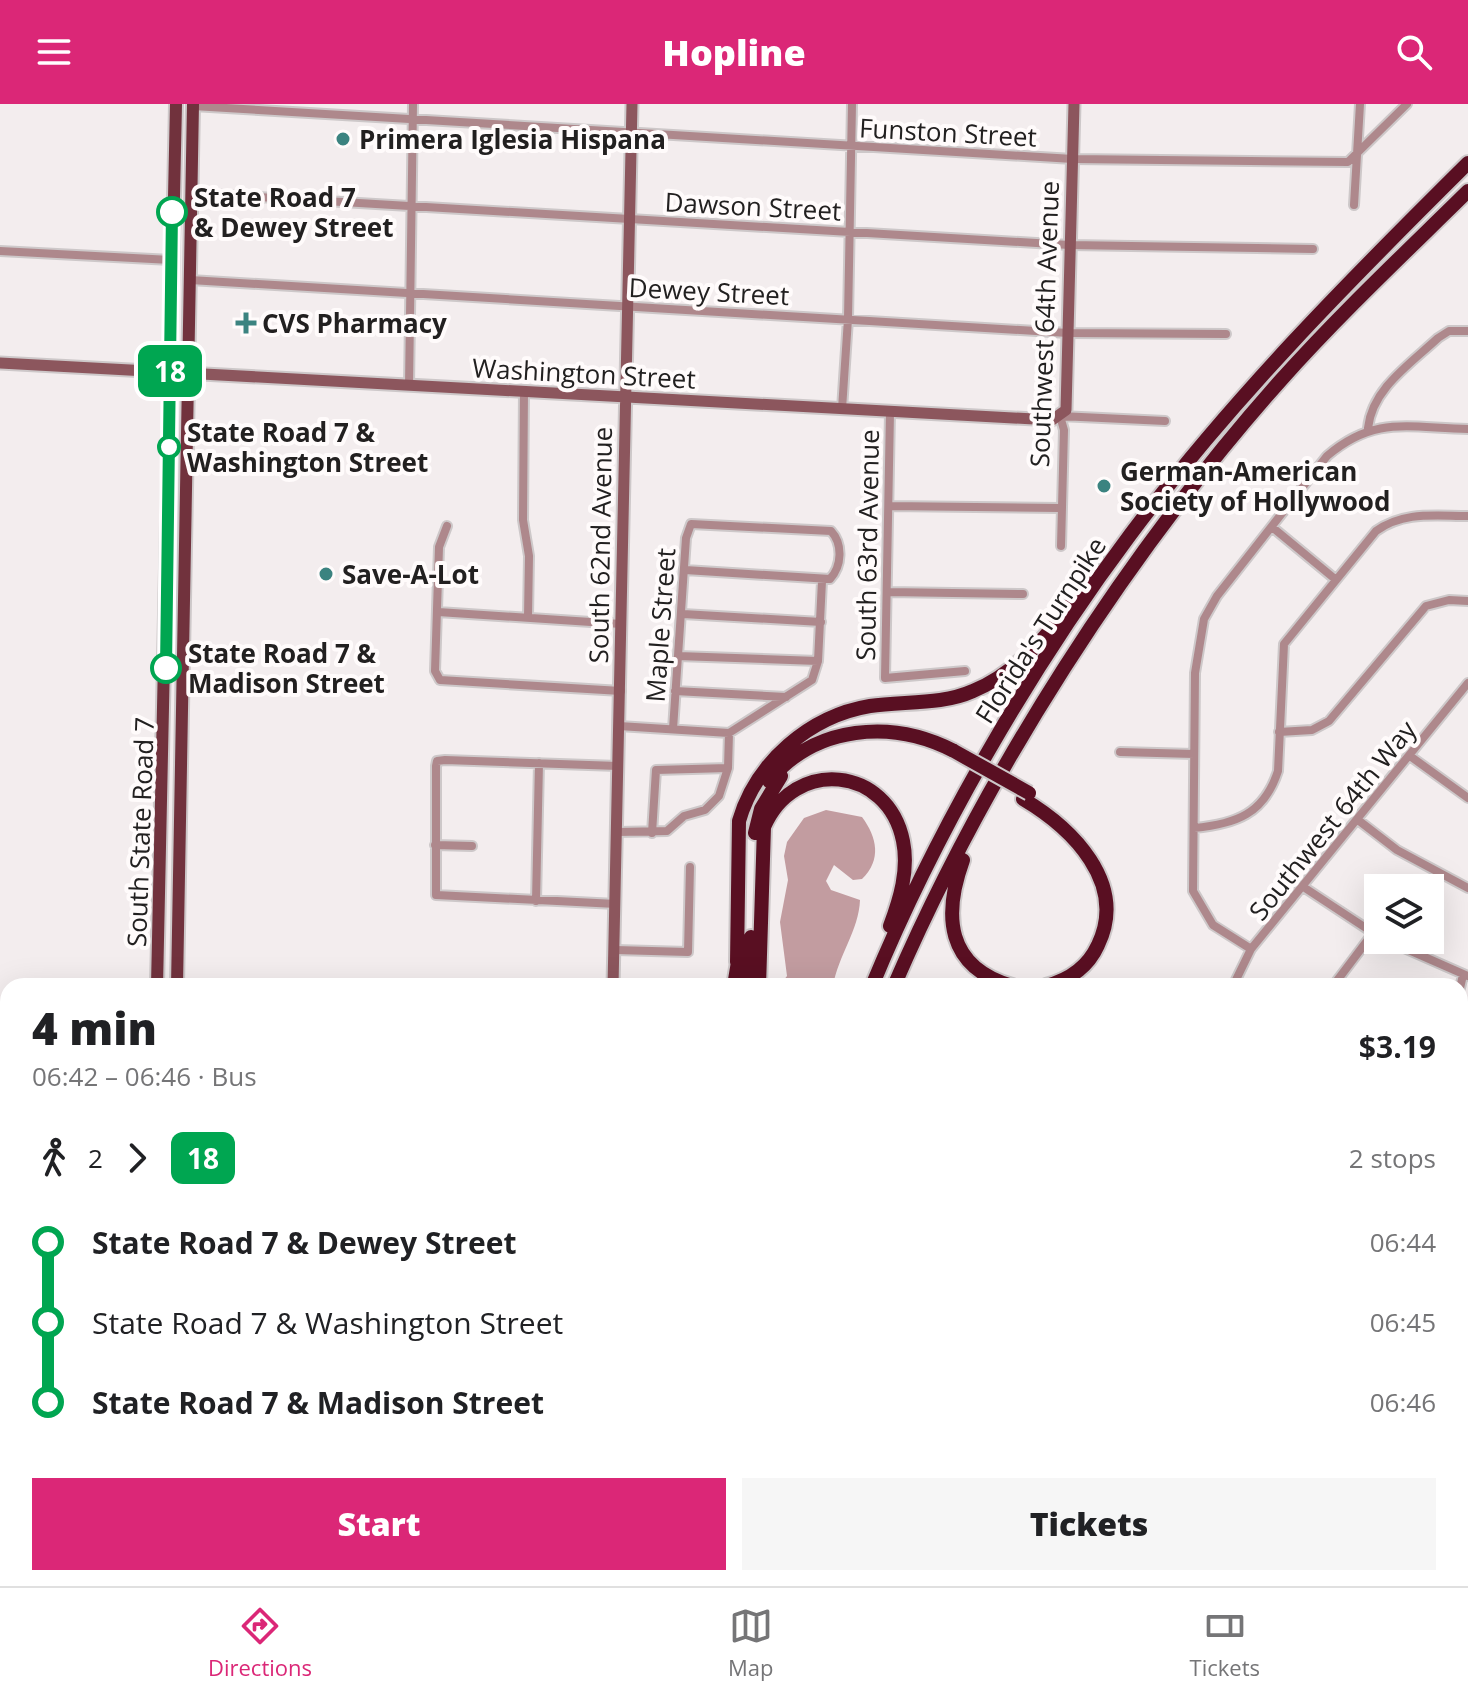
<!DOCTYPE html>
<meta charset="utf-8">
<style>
body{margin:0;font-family:"Open Sans",sans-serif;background:#f6f6f6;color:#202124;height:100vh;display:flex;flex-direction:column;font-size:30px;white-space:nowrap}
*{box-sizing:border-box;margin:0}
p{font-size:26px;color:#757577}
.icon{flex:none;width:44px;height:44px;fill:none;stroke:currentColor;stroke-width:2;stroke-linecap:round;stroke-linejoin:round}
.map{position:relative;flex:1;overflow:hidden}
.side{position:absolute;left:0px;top:874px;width:1468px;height:608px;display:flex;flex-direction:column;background:#fff;border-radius:24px 24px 0 0;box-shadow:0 8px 32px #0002}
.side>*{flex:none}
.badge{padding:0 16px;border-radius:12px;font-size:28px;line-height:52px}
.fabs{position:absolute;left:1364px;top:770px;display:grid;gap:16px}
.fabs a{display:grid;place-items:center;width:80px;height:80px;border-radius:0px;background:#fff;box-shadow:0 8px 32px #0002;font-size:40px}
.map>.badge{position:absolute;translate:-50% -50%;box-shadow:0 0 0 4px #fff}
.legs{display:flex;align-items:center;gap:12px;height:88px;padding:0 32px;font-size:26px}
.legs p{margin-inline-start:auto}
.overview{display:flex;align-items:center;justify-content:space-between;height:136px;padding:0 32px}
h1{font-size:44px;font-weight:800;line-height:60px}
.action{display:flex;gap:16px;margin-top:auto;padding:16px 32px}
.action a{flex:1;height:92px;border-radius:0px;background:#db2777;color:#fff;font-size:32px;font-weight:800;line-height:92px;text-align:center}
.action a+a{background:#f6f6f6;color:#202124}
ul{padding:0 32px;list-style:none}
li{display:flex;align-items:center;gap:28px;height:80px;font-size:30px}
li i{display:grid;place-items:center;width:12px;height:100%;margin:0 10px;background:currentColor}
li i::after{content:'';width:20px;height:20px;margin:-10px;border:6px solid;border-radius:50%;background:#fff}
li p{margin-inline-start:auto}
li:first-child i{background:linear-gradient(#0000 50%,currentColor 0)}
li:last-child i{background:linear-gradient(currentColor 50%,#0000 0)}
header{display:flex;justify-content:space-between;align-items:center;height:104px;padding:0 32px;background:#db2777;color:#fff;font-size:36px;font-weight:800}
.dock{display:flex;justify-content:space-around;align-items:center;height:112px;border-top:2px solid #e0e0e0;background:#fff;font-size:22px;color:#757577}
.dock a{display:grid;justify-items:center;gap:4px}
.dock .active{color:#db2777}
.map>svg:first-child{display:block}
.water{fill:#c29ca0}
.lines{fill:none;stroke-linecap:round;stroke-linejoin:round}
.street-casing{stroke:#cdc8c9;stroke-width:12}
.secondary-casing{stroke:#cdc8c9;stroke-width:15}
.primary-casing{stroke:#cdc8c9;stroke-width:16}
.highway-casing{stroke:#cdc8c9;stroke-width:18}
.street{stroke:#ae888c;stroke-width:8}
.secondary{stroke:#8c565d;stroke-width:11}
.primary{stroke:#71323d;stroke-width:12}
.highway{stroke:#590f22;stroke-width:14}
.highway-bridge-casing{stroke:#cdc8c9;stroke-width:18;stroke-linecap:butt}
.highway-bridge{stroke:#590f22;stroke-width:14}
.line-1-casing{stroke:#fff;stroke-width:18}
.line-1{stroke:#00a651;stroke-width:12}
.poi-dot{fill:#3b8380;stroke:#fffbfb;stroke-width:3}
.stop-1-dot{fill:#fff;stroke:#00a651;stroke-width:4}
.labels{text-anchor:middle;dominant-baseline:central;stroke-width:8;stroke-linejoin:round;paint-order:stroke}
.street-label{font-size:26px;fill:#222020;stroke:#fffbfb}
.poi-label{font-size:26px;font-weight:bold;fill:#222020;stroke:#fffbfb;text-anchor:start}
.stop-label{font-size:26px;font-weight:bold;fill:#222020;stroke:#fffbfb;text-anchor:start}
</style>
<header><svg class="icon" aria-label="menu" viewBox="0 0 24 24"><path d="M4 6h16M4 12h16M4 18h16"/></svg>Hopline<svg class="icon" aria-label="search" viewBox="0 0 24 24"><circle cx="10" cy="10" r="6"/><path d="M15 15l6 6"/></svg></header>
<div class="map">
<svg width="1468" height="1482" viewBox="0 0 1468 1482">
<rect width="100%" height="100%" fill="#f3edee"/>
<path class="water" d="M826 706 862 713C877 733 882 756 862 775L853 776 834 761 826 777 831 786 860 796C859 826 838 852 833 882H779L787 872 780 818 788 776 784 752 787 738 804 714Z"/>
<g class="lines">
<g class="street-casing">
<path id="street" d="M193 2 1073 55 1348 58 1407 0
M191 89 1069 141 1313 145
M1354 101 1360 0
M0 147 171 156
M190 176 1068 229 1226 230
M409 282 413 0
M524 286 523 416 529 452 528 513
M842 305 848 215 852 0
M890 308 885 574 965 567
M1368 324C1372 285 1410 260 1438 234L1449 227H1468
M889 402 1059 404
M447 422 439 443 435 567 440 576 621 587
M1272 423 1335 475
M1061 442 1064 326 1060 312 1165 317
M888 488 1023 490
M438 508 621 520
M683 510 821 518
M678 552 818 557
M675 587 786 593
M619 622 729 629 812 576 818 557 822 477
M673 625 686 434 691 420 831 427C843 440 842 462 830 475L685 466
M1279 628 1312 626 1329 617 1426 502 1449 496 1468 497
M1120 648 1194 650
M1410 652 1468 694
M1358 716 1397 746 1468 784
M1194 724C1236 720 1264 710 1278 667L1284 540 1376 427C1404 407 1434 412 1468 412
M618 728 667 727 684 712 705 706 719 692 728 664 729 629
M652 729 656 666 728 664
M435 741 472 742
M1305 784 1378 832
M536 797 539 659
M616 800 436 791V662L437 657 445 656 618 662
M1386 836 1468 872
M1251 845 1213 821 1193 787 1195 569 1204 515 1217 492 1327 352C1375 311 1409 324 1468 325
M615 846 688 848 690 763
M1233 882 1251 845 1468 579
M1333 882 1373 829
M1460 884 1463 871
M0 1278H8
M1460 1278 1468 1273
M0 1327 8 1319
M0 1340 8 1332
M0 1392H8
M635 1474 671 1476
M1457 1474V1482
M761 1476 962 1482
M443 1482V1474
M544 1482V1474
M604 1482V1474"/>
</g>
<g class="secondary-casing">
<path id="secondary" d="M0 259 1052 316 1066 306 1074 0
M613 882 632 0
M1045 1482V1474"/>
</g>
<g class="primary-casing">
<path id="primary" d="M157 882 176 0
M177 882 193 0
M146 1474V1482
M166 1482V1474"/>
</g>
<g class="highway-casing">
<path id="highway" d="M769 677C815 621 892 615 954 647
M1023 695C1072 724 1128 779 1098 841 1088 863 1069 876 1046 882
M755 729 761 705 781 672
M963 756C943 811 946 863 1012 882
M737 858 739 717C756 658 810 612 870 602 904 597 942 601 973 587 1023 566 1055 522 1087 479
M734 882 739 852
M748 882 751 833
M759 882 764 723C794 653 888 662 903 737 909 766 900 795 890 822
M872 882C935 729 1031 563 1130 431 1231 296 1349 177 1468 59
M894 882C986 669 1127 449 1281 276 1340 210 1405 149 1468 87
M0 1154H8
M0 1173 8 1174
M1460 1205H1468
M1460 1216H1468
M705 1482 706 1474
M727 1482 728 1474
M748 1482 750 1474"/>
</g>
<use href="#street" class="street"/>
<use href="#secondary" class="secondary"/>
<use href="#primary" class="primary"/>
<use href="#highway" class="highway"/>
<g class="highway-bridge-casing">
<path id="highway-bridge" d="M954 647 1029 689"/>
</g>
<use href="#highway-bridge" class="highway-bridge"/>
</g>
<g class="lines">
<g class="line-1-casing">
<path id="line-1" d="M166 564 172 108"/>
</g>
<use href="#line-1" class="line-1"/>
</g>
<g class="poi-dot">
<circle cx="343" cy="35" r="8"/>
<path d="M242 207h8v8h8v8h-8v8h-8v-8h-8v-8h8z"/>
<circle cx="1104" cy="382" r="8"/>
<circle cx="326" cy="470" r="8"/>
</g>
<g class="stop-1-dot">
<circle cx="172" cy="108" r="14"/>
<circle cx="169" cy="343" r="10"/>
<circle cx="166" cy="564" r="14"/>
</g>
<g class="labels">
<g class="street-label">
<text transform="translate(948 28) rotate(3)">Funston Street</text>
<text transform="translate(753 102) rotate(3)">Dawson Street</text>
<text transform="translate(709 187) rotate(3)">Dewey Street</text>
<text transform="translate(1044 220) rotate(-88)">Southwest 64th Avenue</text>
<text transform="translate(584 269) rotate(3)">Washington Street</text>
<text transform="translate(600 441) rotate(-89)">South 62nd Avenue</text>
<text transform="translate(867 441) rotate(-89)">South 63rd Avenue</text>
<text transform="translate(660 521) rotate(-86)">Maple Street</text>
<text transform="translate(1040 526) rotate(-57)">Florida's Turnpike</text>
<text transform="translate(1332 716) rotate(-51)">Southwest 64th Way</text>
<text transform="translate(140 728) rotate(-88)">South State Road 7</text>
</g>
<g class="poi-label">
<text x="359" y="35">Primera Iglesia Hispana</text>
<text x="262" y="219">CVS Pharmacy</text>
<text x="1120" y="367">German-American<tspan x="1120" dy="30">Society of Hollywood</tspan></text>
<text x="342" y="470">Save-A-Lot</text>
</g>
<g class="stop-label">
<text x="194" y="93">State Road 7<tspan x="194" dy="30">&amp; Dewey Street</tspan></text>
<text x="187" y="328">State Road 7 &amp;<tspan x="187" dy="30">Washington Street</tspan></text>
<text x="188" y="549">State Road 7 &amp;<tspan x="188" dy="30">Madison Street</tspan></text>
</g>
</g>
</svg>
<div class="fabs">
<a><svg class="icon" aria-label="layers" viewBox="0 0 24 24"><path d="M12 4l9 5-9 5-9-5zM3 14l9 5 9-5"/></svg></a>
</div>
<b class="badge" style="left:170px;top:267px;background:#00a651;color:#fff">18</b>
<section class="side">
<div class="overview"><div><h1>4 min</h1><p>06:42 – 06:46 · Bus</p></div><b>$3.19</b></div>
<div class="legs"><svg class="icon" aria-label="walk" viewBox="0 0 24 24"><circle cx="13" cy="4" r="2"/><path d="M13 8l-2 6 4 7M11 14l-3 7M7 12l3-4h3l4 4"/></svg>2<svg class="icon" aria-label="forward" viewBox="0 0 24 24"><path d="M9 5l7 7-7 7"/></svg><b class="badge" style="background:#00a651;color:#fff">18</b><p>2 stops</p></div>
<ul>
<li><i style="color:#00a651"></i><b>State Road 7 &amp; Dewey Street</b><p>06:44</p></li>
<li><i style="color:#00a651"></i><span>State Road 7 &amp; Washington Street</span><p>06:45</p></li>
<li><i style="color:#00a651"></i><b>State Road 7 &amp; Madison Street</b><p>06:46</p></li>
</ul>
<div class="action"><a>Start</a><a>Tickets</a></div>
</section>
</div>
<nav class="dock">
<a class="active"><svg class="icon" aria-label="directions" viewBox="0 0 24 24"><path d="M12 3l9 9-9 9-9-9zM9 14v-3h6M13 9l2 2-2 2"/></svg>Directions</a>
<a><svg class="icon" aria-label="map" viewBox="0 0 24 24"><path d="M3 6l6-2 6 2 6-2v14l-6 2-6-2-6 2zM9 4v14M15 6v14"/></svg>Map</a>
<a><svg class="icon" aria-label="tickets" viewBox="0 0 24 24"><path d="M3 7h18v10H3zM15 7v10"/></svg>Tickets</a>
</nav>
